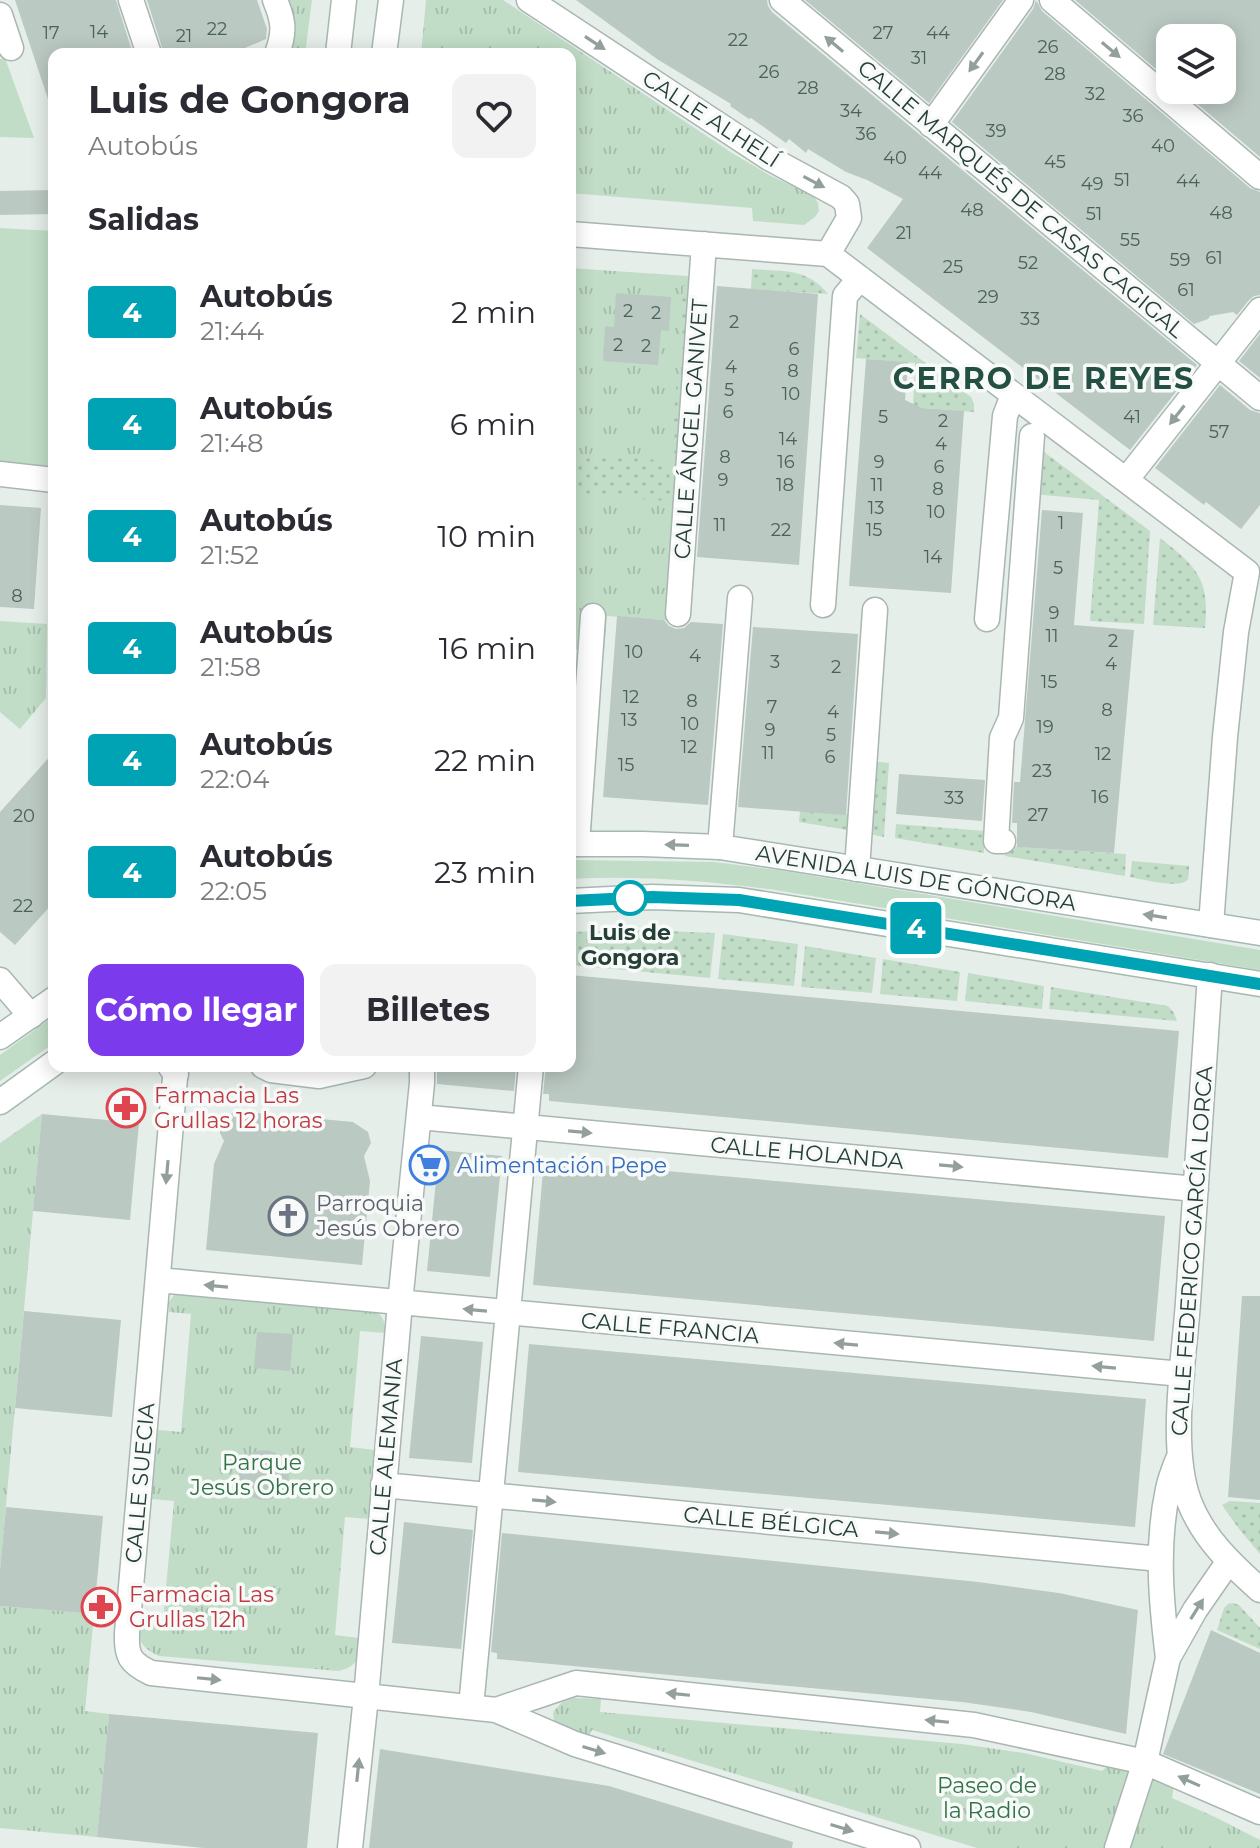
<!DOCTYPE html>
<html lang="es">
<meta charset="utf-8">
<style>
body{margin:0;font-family:Montserrat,sans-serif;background:#f2f2f3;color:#2b2b33;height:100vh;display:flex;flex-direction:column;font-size:30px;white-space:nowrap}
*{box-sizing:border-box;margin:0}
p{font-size:26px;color:#7c7c81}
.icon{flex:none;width:44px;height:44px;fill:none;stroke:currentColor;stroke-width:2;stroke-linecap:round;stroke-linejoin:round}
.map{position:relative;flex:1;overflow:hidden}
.details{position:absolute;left:48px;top:48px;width:528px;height:1024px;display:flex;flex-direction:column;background:#fff;border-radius:16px;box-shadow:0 4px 20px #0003}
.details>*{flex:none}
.badge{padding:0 16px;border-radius:6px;font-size:28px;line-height:52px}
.buttons{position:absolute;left:1156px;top:24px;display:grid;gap:16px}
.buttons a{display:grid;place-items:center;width:80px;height:80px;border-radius:16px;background:#fff;box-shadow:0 4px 20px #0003;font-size:40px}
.map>.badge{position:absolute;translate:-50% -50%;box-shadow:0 0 0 4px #fff}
h2{padding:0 40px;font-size:30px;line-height:72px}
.round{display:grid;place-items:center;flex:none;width:84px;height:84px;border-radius:16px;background:#f2f2f3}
.summary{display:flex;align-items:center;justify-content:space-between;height:136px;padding:0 40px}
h1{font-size:38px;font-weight:700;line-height:60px}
.cta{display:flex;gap:16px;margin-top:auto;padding:16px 40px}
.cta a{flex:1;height:92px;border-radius:16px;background:#7c3aed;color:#fff;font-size:32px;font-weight:700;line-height:92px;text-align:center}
.cta a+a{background:#f2f2f3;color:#2b2b33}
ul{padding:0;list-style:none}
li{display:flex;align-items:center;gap:24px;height:112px;padding:0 40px}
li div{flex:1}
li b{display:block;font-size:30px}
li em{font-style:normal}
li .badge{min-width:88px;font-weight:700;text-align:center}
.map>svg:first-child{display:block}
.grass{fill:#c1ddc7}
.park{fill:url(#park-tufts)}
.garden{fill:url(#garden-dots)}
.building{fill:#bbc9c3}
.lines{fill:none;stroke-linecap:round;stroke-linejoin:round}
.street-casing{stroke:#a9b6b1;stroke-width:27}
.secondary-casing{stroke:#a5b9b1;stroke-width:27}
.street{stroke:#fff;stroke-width:24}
.secondary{stroke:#fff;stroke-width:24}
.oneway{fill:#929f9b}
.line-casing{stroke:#fff;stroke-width:18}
.line{stroke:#00a3b4;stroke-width:12}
.stop-dot{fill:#fff;stroke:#00a3b4;stroke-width:4}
.labels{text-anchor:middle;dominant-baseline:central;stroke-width:7;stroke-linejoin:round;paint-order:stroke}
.number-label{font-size:18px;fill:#4b625a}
.street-label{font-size:22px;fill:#263f37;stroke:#f7faf8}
.stop-label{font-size:22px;font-weight:bold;fill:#263f37;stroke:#f7faf8}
.health-label{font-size:22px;fill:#be3a42;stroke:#f7faf8;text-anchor:start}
.shop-label{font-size:22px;fill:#366cbe;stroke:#f7faf8;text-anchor:start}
.worship-label{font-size:22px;fill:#5b616d;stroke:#f7faf8;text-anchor:start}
.park-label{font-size:22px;fill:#337347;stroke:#f7faf8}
.district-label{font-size:30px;font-weight:bold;letter-spacing:2px;fill:#235042;stroke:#f7faf8}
</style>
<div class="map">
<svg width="1260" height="1848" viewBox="0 0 1260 1848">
<defs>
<pattern id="park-tufts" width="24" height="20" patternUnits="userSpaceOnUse" patternTransform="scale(2)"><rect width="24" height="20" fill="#c1ddc7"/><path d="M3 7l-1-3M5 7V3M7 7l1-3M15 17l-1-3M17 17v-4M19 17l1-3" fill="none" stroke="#a6bfac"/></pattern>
<pattern id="garden-dots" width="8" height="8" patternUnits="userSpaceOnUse" patternTransform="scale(2)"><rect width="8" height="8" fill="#c1ddc7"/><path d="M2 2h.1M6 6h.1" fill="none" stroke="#a6bfac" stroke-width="1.8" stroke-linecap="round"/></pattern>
</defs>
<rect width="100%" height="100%" fill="#e6eeea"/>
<path class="grass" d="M5 58 34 138 0 137V59Z
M0 228 54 231V469L0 463Z
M570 860 714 862 778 870 1260 950V970L775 890C708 881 638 875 570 879Z
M54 1016V1043L0 1081V1055Z"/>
<path class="park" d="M287 0H312L305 54H288L296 27Z
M426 0H503L732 153 771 176 813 195 818 203 819 211 815 217 804 225 753 221 752 208 570 193V54H421Z
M570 268 702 277 678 621 607 616 604 652 570 649Z
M0 621 47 624 46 698 20 729 0 712Z
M42 1114 0 1570V1143Z
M184 1294 372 1309C383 1315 385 1320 385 1333L360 1331 350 1447 375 1450 370 1519 345 1517 335 1635 359 1638C358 1658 360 1665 339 1671L159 1656C138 1646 138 1639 139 1618L163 1620 174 1501 151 1499 158 1430 181 1432 191 1314 169 1312V1302L174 1295Z
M0 1606 94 1614 85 1711 109 1714 97 1837 0 1828Z
M574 1698 601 1699 600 1712 962 1744 1024 1753 1102 1771 1112 1762 1174 1786 1172 1798 1215 1817 1260 1840V1848H977L592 1730 586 1739 554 1723 553 1712 562 1702Z"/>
<path class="garden" d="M752 269C784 272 806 267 828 294L751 289Z
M683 285 698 286 693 368 678 367Z
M860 314 971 397 974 404V412L913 407 915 363 856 358Z
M677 374 692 376 684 482 671 461Z
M1036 446 1150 531 1144 624 1090 621 1099 500 1032 494Z
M577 454 659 460 681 493 680 502 574 494Z
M1160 538C1197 567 1210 579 1205 628L1153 625Z
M570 673 575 675 580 681 570 807Z
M869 761 889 763 884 837 864 833Z
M800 811 856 815 854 831 799 822Z
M896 824 985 831 984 853 895 838Z
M1006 846 1126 854 1125 876 1005 856Z
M1132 861 1189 866C1189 869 1189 876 1188 879 1181 890 1142 879 1130 877Z
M640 930 715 933 710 978 570 965V932Z
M723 934 798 944 794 986 718 979Z
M805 946 876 958 872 993 801 987Z
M883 959 960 972 957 1001 880 994Z
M968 973 1044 986 1042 1009 965 1001Z
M1051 987 1168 1006 1174 1013 1177 1021 1049 1009Z
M1230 1501 1260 1503V1554L1239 1529 1222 1505Z
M1233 1603 1239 1605 1260 1628V1649L1217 1630 1224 1608 1228 1604Z"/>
<path class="building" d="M15 0H116L133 54H54V104L50 105Z
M147 0H257L267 29 266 39 231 54H164Z
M576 0H767L768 6 772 12 1197 365 1130 450 867 248 903 199 867 180 846 172 808 149 806 153 789 139 786 143 751 118 749 119 730 106 731 104 657 59Z
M805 0H1003L929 103Z
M1036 0 1042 11 1250 188 1260 192V295L1254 296 1249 300 1237 315 1233 312 1210 316 1208 319 1194 324 952 122 1033 9Z
M1075 0H1260V157L1181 90H1222V38H1170V81Z
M54 190V214L0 215V191Z
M717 286 818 294 799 565 697 557Z
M616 293 671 297 669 331 661 330 658 365 603 361 605 326 614 327Z
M1260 334V378L1239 361Z
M866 359 908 362 905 400 922 408 964 411 951 593 849 586Z
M1220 385 1250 410 1260 413V505L1241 529 1206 502 1204 505 1155 468Z
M0 505 41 508 34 609 0 607Z
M1042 510 1083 513 1074 625 1134 630 1114 853 1017 847V823H1012L1014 782H1020Z
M617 616 664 620 669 626 676 629 684 628 691 622 723 624 708 805 603 797Z
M753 627 858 634 846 815 738 807Z
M54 752V902L15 945 0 932V812Z
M899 774 985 780 982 821 896 814Z
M570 975 1179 1031 1168 1158 549 1101V1094H543L546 1066H570Z
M437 1066H516L514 1091 437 1084Z
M235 1111 353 1122 368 1132 371 1143 364 1156 370 1181 362 1265 206 1250 214 1164 224 1141 220 1133V1127L223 1120Z
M42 1114 139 1123 130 1220 33 1211Z
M439 1150 502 1156 490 1277 427 1271Z
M544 1160 1165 1216 1154 1341 533 1285Z
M1242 1296H1260V1500L1228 1497Z
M24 1311 121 1320 112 1417 15 1408Z
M257 1332 293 1334 290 1371 254 1368Z
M421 1336 483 1342 472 1463 409 1458Z
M529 1344 1146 1399 1135 1527 518 1472Z
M239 1475a25 25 0 1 1 50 0a25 25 0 1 1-50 0Z
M6 1507 103 1516 94 1614 0 1606V1570Z
M404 1522 473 1530 461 1649 392 1643Z
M502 1533 978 1582 1059 1593 1138 1610 1126 1734 1031 1712 962 1702 497 1659V1653L491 1652Z
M1211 1630 1260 1653V1794L1163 1754Z
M109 1714 318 1733 307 1848H204L97 1837Z
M380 1749 609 1786 793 1842 792 1848H369Z"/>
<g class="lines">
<g class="street-casing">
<path id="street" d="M131 0 149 54
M275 0C284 22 285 31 277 54
M529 0 769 158 841 197 847 204 849 218 828 254
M782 0 1260 398
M1052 0 1260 177
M0 15 11 48
M931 125 1021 0
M570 234 828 254 1247 572 1236 632 1225 737 1211 925
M0 474 54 480
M1126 480 1260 310
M823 605 845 296 860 278
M678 614 704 244
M987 619 1005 416 1013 395
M1003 841H996L1002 738 1011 718 1032 436
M577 844 593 616
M720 847 740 598
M857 869 875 610
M1210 975C1202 1084 1196 1193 1188 1302 1184 1360 1169 1447 1189 1501 1203 1538 1231 1564 1260 1590
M0 980 31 1016
M176 1066 127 1633C126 1656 130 1663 151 1673L496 1710 575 1744 908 1848
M419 1117 1196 1189
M158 1280 1182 1374
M383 1485 1160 1559
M1168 1658C1161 1602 1156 1545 1168 1489 1170 1479 1174 1469 1178 1459
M471 1707 531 1066
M496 1710 576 1683 974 1725 1145 1762 1260 1812
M350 1848 366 1697 400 1303 422 1083V1066
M1117 1848 1145 1762 1168 1658 1195 1610 1229 1561"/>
</g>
<g class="secondary-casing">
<path id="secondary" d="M338 54 344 0
M384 54 391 0
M570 844H643L720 847 1260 933
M570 901 652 897 739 900 1260 984
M0 1037 54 999
M170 1066 176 1074
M263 1066 271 1070 319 1076 364 1066
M0 1102 54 1063"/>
</g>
<use href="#street" class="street"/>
<use href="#secondary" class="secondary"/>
</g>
<defs><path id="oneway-solid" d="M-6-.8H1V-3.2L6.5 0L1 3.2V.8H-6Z" transform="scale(2)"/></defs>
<g class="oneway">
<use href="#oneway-solid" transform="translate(595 43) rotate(33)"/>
<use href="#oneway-solid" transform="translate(834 44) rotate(-140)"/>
<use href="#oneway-solid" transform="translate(1111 50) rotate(40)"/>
<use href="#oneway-solid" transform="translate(976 62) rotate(126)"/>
<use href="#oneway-solid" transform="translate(814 182) rotate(28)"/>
<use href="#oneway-solid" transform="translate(1177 415) rotate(128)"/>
<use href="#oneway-solid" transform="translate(677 845) rotate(-178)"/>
<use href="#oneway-solid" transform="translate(1155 916) rotate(-171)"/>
<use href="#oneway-solid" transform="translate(580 1132) rotate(5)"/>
<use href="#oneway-solid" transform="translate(951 1166) rotate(5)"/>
<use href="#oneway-solid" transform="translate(167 1172) rotate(95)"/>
<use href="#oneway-solid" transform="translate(216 1286) rotate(-175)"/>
<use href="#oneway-solid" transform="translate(475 1310) rotate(-175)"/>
<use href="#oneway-solid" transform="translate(846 1344) rotate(-175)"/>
<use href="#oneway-solid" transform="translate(1104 1367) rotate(-175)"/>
<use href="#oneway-solid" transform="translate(544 1501) rotate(5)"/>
<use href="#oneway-solid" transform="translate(887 1533) rotate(5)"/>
<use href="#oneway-solid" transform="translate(1197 1609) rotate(-58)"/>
<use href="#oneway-solid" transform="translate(209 1679) rotate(6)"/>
<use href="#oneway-solid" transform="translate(678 1694) rotate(-174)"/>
<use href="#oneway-solid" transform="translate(937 1721) rotate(-174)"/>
<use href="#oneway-solid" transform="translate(594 1750) rotate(17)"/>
<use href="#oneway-solid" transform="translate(358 1770) rotate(-84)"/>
<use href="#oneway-solid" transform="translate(1189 1781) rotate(-156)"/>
<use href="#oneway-solid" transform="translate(842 1828) rotate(17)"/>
</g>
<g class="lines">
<g class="line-casing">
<path id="line" d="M570 901 652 897 739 900 1260 984"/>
</g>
<use href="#line" class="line"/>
</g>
<defs>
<g id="pharmacy-ring" transform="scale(2)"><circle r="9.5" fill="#f7faf8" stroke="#e0444e" stroke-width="1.5"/><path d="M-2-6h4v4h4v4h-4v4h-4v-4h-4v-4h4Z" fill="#e0444e"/></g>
<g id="supermarket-ring" transform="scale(2)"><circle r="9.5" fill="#f7faf8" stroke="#3f7fe0" stroke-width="1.5"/><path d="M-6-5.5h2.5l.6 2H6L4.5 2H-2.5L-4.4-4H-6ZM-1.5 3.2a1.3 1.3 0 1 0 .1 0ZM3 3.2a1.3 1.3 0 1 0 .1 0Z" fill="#3f7fe0"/></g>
<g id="church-ring" transform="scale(2)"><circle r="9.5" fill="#f7faf8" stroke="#6b7280" stroke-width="1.5"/><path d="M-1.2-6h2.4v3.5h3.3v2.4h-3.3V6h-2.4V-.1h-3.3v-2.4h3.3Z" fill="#6b7280"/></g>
</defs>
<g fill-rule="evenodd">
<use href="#pharmacy-ring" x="126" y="1108"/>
<use href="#supermarket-ring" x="429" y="1165"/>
<use href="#church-ring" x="288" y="1216"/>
<use href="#pharmacy-ring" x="101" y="1607"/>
</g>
<circle class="stop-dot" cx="630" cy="898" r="16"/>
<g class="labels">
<g class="number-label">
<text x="217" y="29">22</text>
<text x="99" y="32">14</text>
<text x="51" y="33">17</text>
<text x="883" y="33">27</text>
<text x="938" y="33">44</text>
<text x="184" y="36">21</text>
<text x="738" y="40">22</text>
<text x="1048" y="47">26</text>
<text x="919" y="58">31</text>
<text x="769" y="72">26</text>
<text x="1055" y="74">28</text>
<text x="808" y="88">28</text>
<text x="1095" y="94">32</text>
<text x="851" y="111">34</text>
<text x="1133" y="116">36</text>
<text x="996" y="131">39</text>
<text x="866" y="134">36</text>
<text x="1163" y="146">40</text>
<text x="895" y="158">40</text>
<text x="1055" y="162">45</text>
<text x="930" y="173">44</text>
<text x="1122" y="180">51</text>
<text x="1188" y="181">44</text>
<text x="1092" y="184">49</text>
<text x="972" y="210">48</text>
<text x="1221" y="213">48</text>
<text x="1094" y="214">51</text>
<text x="904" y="233">21</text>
<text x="1130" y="240">55</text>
<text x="1214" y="258">61</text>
<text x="1180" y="260">59</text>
<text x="1028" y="263">52</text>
<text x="953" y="267">25</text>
<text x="1186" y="290">61</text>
<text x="988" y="297">29</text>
<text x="628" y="311">2</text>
<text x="656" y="313">2</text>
<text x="1030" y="319">33</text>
<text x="734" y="322">2</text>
<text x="618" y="345">2</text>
<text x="646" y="346">2</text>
<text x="794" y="349">6</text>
<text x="731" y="367">4</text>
<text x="793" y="371">8</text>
<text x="729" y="390">5</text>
<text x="791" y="394">10</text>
<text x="728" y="412">6</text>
<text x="883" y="417">5</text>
<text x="1132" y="417">41</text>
<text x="943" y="421">2</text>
<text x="1219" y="432">57</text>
<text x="788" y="439">14</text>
<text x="941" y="444">4</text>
<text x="725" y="457">8</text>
<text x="786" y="462">16</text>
<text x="879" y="462">9</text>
<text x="939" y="467">6</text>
<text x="723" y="480">9</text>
<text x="785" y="485">18</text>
<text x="877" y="485">11</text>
<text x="938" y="489">8</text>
<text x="876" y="508">13</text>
<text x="936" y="512">10</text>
<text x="1061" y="523">1</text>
<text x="720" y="525">11</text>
<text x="781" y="530">22</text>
<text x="874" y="530">15</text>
<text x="933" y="557">14</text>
<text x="1058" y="568">5</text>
<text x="17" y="596">8</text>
<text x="1054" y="613">9</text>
<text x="1052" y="636">11</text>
<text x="1113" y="641">2</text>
<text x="634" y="652">10</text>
<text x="695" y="656">4</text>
<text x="775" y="662">3</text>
<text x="1111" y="664">4</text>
<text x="836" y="667">2</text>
<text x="1049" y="682">15</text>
<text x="631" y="697">12</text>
<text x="692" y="701">8</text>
<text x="772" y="707">7</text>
<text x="1107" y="710">8</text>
<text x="833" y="712">4</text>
<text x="629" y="720">13</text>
<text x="690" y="724">10</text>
<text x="1045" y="727">19</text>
<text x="770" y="730">9</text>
<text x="831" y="735">5</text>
<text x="689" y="747">12</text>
<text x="768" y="753">11</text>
<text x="1103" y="754">12</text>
<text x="830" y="757">6</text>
<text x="626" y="765">15</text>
<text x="1042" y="771">23</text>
<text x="1100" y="797">16</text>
<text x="954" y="798">33</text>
<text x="1038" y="815">27</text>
<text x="24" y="816">20</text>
<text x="23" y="906">22</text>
</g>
<g class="street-label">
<text transform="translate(711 119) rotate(33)">CALLE ALHELÍ</text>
<text transform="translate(1021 199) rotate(40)">CALLE MARQUÉS DE CASAS CAGIGAL</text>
<text transform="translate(691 429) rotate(-86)">CALLE ÁNGEL GANIVET</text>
<text transform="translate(916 878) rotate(9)">AVENIDA LUIS DE GÓNGORA</text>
<text transform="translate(807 1153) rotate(5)">CALLE HOLANDA</text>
<text transform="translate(1192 1251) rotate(-86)">CALLE FEDERICO GARCÍA LORCA</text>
<text transform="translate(670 1328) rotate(5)">CALLE FRANCIA</text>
<text transform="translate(386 1457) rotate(-85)">CALLE ALEMANIA</text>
<text transform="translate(140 1483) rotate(-85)">CALLE SUECIA</text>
<text transform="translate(771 1522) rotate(5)">CALLE BÉLGICA</text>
</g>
<g class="stop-label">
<text x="630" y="932">Luis de<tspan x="630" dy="25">Gongora</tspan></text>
</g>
<g class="health-label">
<text x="154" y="1095">Farmacia Las<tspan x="154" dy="25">Grullas 12 horas</tspan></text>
<text x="129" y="1594">Farmacia Las<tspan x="129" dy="25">Grullas 12h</tspan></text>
</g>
<g class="shop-label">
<text x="457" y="1165">Alimentación Pepe</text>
</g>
<g class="worship-label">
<text x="316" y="1203">Parroquia<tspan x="316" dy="25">Jesús Obrero</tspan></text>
</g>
<g class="park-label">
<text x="262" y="1462">Parque<tspan x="262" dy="25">Jesús Obrero</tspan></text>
<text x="987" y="1785">Paseo de<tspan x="987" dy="25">la Radio</tspan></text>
</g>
<g class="district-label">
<text x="1044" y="378">CERRO DE REYES</text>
</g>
</g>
</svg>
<div class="buttons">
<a><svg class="icon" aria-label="layers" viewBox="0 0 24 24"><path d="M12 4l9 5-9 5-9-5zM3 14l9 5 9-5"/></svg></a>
</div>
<b class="badge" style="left:916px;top:928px;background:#00a3b4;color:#fff">4</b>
<section class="details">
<div class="summary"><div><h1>Luis de Gongora</h1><p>Autobús</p></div><a class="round"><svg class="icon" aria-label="heart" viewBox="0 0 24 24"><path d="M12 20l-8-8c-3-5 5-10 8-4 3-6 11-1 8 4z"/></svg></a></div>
<h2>Salidas</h2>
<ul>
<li><span class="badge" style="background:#00a3b4;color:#fff">4</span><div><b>Autobús</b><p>21:44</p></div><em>2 min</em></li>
<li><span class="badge" style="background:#00a3b4;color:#fff">4</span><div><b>Autobús</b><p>21:48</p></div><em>6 min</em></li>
<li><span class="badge" style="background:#00a3b4;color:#fff">4</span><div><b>Autobús</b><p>21:52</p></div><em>10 min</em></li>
<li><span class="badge" style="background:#00a3b4;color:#fff">4</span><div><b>Autobús</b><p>21:58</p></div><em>16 min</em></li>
<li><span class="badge" style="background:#00a3b4;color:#fff">4</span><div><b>Autobús</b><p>22:04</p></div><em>22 min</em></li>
<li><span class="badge" style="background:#00a3b4;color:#fff">4</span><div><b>Autobús</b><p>22:05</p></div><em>23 min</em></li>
</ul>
<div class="cta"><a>Cómo llegar</a><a>Billetes</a></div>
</section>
</div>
